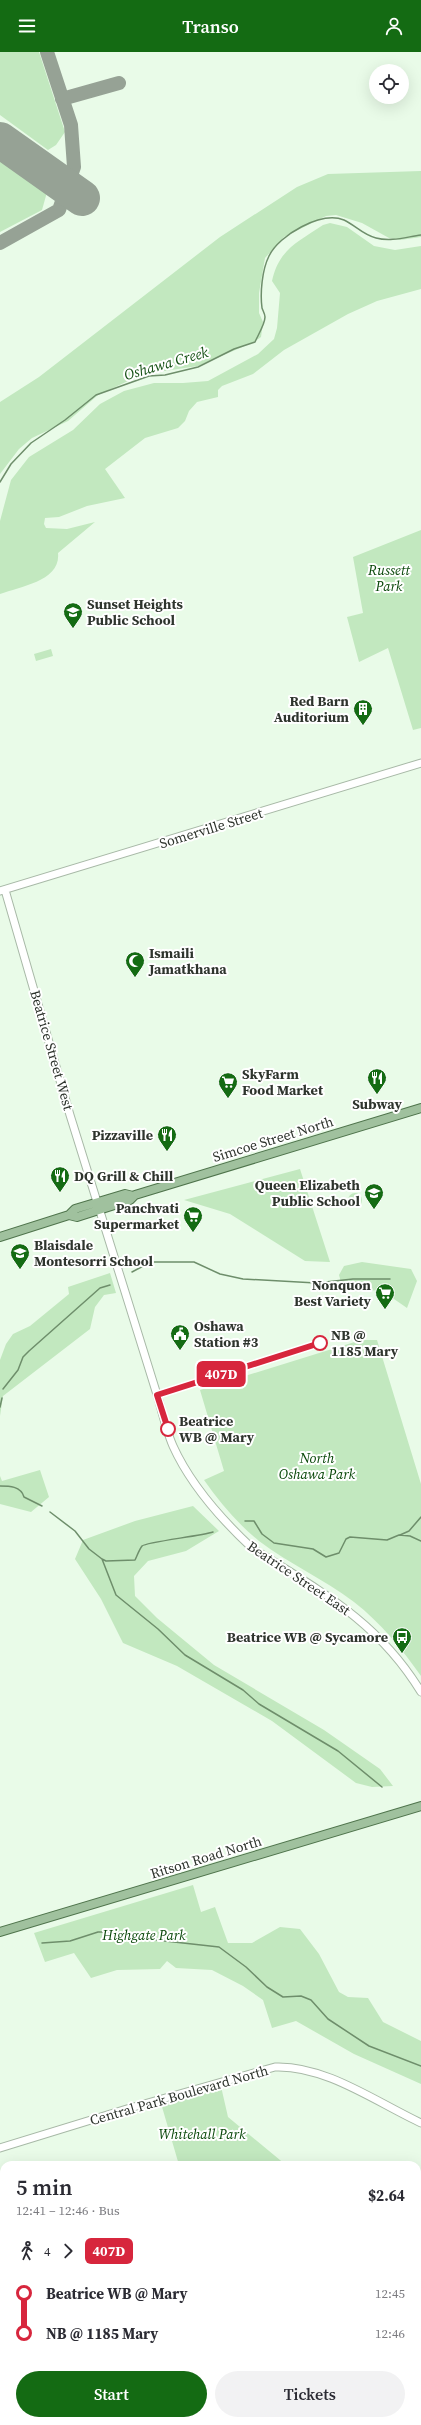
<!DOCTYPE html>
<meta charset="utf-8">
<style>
body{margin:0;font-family:"Source Serif 4",serif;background:#f2f2f3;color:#2b2b33;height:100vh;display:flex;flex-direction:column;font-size:15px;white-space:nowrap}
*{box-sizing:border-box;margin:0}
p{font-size:13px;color:#7c7c81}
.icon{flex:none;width:22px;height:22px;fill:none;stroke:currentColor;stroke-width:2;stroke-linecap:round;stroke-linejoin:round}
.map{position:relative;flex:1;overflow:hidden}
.drawer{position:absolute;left:0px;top:2109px;width:421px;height:264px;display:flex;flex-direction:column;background:#fff;border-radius:12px 12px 0 0;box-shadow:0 4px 16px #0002}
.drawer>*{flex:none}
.badge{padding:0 8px;border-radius:6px;font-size:14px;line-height:26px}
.fabs{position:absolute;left:369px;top:12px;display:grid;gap:8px}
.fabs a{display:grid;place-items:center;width:40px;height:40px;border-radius:50%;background:#fff;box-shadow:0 4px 16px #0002;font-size:20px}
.map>.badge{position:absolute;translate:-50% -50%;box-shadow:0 0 0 2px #fff}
.legs{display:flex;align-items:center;gap:6px;height:44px;padding:0 16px;font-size:13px}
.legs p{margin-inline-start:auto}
.overview{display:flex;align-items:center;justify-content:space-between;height:68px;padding:0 16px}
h1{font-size:22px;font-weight:600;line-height:30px}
.action{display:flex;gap:8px;margin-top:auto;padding:8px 16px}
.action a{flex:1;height:46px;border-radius:24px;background:#146b13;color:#fff;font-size:16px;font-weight:600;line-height:46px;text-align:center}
.action a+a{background:#f2f2f3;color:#2b2b33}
ul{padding:0 16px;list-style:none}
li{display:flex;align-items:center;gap:14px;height:40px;font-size:15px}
li i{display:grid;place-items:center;width:6px;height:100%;margin:0 5px;background:currentColor}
li i::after{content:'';width:10px;height:10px;margin:-5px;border:3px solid;border-radius:50%;background:#fff}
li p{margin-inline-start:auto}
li:first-child i{background:linear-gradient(#0000 50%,currentColor 0)}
li:last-child i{background:linear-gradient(currentColor 50%,#0000 0)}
header{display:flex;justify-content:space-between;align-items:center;height:52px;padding:0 16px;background:#146b13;color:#fff;font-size:18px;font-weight:600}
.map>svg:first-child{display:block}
.green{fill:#c2e8bf}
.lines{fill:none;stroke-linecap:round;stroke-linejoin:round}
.stream{stroke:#6e8e6b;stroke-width:1.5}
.taxiway{stroke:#96a295;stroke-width:14}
.runway{stroke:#96a295;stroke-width:36}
.minor-casing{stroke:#a8b9a7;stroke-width:9}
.major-casing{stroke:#4f744c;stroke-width:10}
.minor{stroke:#fff;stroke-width:7}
.major{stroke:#a0c19e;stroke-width:8}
.line-1-casing{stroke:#fff;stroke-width:9}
.line-1{stroke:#d7263d;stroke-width:6}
.stop-1-dot{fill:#fff;stroke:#d7263d;stroke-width:2}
.labels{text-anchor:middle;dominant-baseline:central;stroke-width:4;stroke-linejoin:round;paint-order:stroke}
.park-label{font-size:14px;font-style:italic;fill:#074607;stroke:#fff}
.poi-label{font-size:14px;font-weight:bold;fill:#2e342d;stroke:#fff;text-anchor:start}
.street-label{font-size:14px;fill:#2e342d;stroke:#fff}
.stop-label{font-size:14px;font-weight:bold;fill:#2e342d;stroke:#fff;text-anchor:start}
.water-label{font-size:15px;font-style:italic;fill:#134f12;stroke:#fff}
</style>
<header><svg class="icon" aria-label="menu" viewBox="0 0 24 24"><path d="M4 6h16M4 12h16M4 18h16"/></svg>Transo<svg class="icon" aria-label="person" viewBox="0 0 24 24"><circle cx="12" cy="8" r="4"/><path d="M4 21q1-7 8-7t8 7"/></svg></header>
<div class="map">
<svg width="421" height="2373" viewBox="0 0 421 2373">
<rect width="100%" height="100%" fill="#e9fbe8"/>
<path class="green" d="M0 0H39L65 80 56 93 48 98 0 63Z
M0 98 49 133 42 158 0 180Z
M421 119V185L400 188 389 186 362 171 336 163 326 164 284 185 265 206 259 241V261L263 270 261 285 254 290 198 314 158 320 128 329 98 343 68 369 32 386 19 397 0 422V350L39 325 220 185 297 135 328 122Z
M330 171 347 175 374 194 395 198 421 194V237L377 249 348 262 284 298 253 322 222 334 218 338V345L197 350 189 359 185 369 178 376 145 386 105 417 125 446 87 454 59 465 45 466 44 472 46 476 67 477 95 470 58 501C61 529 21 534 0 542V469L11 428 29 405 73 378 100 352 124 339 154 331H183L208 329 258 302 274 287 277 276 280 241 272 229C279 197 298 190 323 173Z
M421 478V676L413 678 388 596 359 610 347 565 363 561 353 505Z
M51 597 53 604 36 609 34 602Z
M300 1117 330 1210 305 1209 230 1162 184 1148Z
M348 1148a7 7 0 1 1 14 0a7 7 0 1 1-14 0Z
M362 1210 411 1217 417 1229 407 1256 381 1238 347 1240 342 1234 339 1223 344 1214Z
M110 1221 116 1241 104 1243 95 1255 90 1277 3 1344 0 1364V1308L6 1292 13 1282 30 1274 69 1242 68 1235Z
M361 1288H377L421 1432V1624C402 1597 381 1571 354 1550 324 1527 289 1512 259 1489 238 1472 220 1451 204 1428L224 1419 200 1338Z
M40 1418 49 1445 31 1460 0 1452V1424L2 1429Z
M193 1454 219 1479 186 1499 148 1509 134 1524 135 1544 157 1566 214 1613 324 1678 380 1717 393 1734 372 1735 356 1731 272 1669 177 1614 123 1591 101 1547 75 1507 83 1488 135 1469Z
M193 1833 201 1860 215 1855 228 1891H252L280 1875 300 1877 319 1902 339 1940 348 1945 368 1946 383 1970 421 1989V2032L354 2002 296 1969 272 1976 263 1948 243 1934 212 1918 176 1916 167 1909 160 1917 117 1918 91 1926 74 1901 45 1910 34 1881Z
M220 2030 228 2065 286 2113H179L160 2048Z
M4 2228V2332L0 2336V2229Z
M418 2268 421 2270V2328H417Z
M0 2337 4 2341V2369H34L39 2373H0Z
M75 2369H143V2373H69Z
M288 2369H330L329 2373H287Z"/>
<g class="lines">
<path class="stream" d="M0 430 11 412 31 391 65 368 96 343 149 324 165 323 198 315 234 297 255 290C258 283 265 272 265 265 265 262 263 259 262 256 260 241 262 218 269 204 279 183 321 159 344 168 355 173 363 183 376 186 391 190 406 185 421 183
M132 1220 151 1210H194L220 1222 243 1227 316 1231 353 1227H390
M3 1337 18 1318 23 1305 29 1299 100 1236 110 1233
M0 1355 2 1346
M0 1434C9 1434 21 1434 24 1445L42 1454
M50 1460 75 1479 89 1497 102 1507 106 1509 135 1508C137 1504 139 1498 142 1494 146 1490 201 1484 213 1480
M245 1469H254L262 1482 274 1491 313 1497 326 1505 339 1501 346 1487 350 1485 387 1488 399 1483 410 1484 421 1489
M400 1483 409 1479 421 1465
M102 1507 116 1543 158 1577 185 1603 243 1638 259 1652 338 1699 382 1735
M42 1891 70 1889 98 1880H116L147 1887 219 1895 246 1915 267 1935 283 1945 301 1944 311 1948 328 1967 369 1994 421 2014
M417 2312H421
M175 2373 181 2370 284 2369"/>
<path class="taxiway" d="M62 47 119 31
M0 191 59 158 74 115 71 73 47 0"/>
<path class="runway" d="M0 88 82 146"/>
<g class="minor-casing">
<path id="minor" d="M5 838 70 1063 159 1349C163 1364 167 1380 173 1394 191 1434 221 1467 252 1496 320 1539 378 1569 421 1640
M0 839 421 711
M0 2096 130 2056 275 2015C325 2013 376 2050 421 2071"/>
</g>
<g class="major-casing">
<path id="major" d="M69 1163 75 1157 125 1142 133 1144
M0 1185 69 1163 77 1165 130 1148 135 1143 421 1056
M0 1880 421 1754"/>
</g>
<use href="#minor" class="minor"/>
<use href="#major" class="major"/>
</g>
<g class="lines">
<g class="line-1-casing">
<path id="line-1" d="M168 1377 157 1343 320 1291"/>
</g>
<use href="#line-1" class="line-1"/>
</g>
<defs>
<g id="school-pin" transform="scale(1)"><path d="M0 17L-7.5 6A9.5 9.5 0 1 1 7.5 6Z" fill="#146b13" stroke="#fff"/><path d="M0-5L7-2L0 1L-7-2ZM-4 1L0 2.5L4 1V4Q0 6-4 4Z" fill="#fff"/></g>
<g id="building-pin" transform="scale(1)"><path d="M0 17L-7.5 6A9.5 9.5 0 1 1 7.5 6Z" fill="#146b13" stroke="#fff"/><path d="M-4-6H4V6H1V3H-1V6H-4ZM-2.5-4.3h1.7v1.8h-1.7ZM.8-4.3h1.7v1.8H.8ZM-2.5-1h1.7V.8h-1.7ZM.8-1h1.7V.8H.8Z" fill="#fff"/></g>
<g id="mosque-pin" transform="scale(1)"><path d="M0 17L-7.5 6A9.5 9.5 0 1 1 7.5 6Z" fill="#146b13" stroke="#fff"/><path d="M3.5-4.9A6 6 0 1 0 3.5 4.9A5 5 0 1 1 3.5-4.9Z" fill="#fff"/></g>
<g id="restaurant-pin" transform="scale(1)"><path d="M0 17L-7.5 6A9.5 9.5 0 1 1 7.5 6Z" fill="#146b13" stroke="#fff"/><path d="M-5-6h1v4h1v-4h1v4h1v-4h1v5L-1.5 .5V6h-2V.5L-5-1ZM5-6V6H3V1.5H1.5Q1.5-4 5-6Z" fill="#fff"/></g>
<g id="supermarket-pin" transform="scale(1)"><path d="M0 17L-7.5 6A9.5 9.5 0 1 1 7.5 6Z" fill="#146b13" stroke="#fff"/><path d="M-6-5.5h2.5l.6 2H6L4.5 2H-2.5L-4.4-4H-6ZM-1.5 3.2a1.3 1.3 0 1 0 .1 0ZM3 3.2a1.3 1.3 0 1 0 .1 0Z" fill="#fff"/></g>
<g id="civic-pin" transform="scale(1)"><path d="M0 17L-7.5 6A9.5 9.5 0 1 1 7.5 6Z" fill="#146b13" stroke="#fff"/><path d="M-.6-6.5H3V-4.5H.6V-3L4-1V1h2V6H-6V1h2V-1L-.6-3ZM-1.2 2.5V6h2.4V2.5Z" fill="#fff"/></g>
<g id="bus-pin" transform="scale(1)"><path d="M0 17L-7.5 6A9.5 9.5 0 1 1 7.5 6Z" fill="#146b13" stroke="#fff"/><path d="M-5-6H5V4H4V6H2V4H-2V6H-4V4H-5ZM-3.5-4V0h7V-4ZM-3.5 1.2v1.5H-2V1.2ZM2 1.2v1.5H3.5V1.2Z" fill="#fff"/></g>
</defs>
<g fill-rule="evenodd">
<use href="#school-pin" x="73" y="560"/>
<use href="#building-pin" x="363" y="657"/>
<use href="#mosque-pin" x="135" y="909"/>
<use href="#restaurant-pin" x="377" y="1026"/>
<use href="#supermarket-pin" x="228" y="1030"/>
<use href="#restaurant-pin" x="167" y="1083"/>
<use href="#restaurant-pin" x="60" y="1124"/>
<use href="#school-pin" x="374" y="1141"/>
<use href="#supermarket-pin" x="193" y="1164"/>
<use href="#school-pin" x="20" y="1201"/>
<use href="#supermarket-pin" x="385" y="1241"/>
<use href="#civic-pin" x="180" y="1282"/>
<use href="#bus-pin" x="402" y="1585"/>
</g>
<g class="stop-1-dot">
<circle cx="320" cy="1291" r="7"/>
<circle cx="168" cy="1377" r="7"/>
</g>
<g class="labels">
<g class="park-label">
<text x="389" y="518">Russett<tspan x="389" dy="16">Park</tspan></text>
<text x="317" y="1406">North<tspan x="317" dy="16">Oshawa Park</tspan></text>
<text x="144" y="1883">Highgate Park</text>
<text x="202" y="2082">Whitehall Park</text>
</g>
<g class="poi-label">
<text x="87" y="552">Sunset Heights<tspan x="87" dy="16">Public School</tspan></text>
<text x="349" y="649" text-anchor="end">Red Barn<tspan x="349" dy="16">Auditorium</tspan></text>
<text x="149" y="901">Ismaili<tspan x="149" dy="16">Jamatkhana</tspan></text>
<text x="242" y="1022">SkyFarm<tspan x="242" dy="16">Food Market</tspan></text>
<text x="377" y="1052" text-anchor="middle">Subway</text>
<text x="153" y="1083" text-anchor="end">Pizzaville</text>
<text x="74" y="1124">DQ Grill &amp; Chill</text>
<text x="360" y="1133" text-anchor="end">Queen Elizabeth<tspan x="360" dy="16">Public School</tspan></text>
<text x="179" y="1156" text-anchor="end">Panchvati<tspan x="179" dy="16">Supermarket</tspan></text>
<text x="34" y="1193">Blaisdale<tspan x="34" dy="16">Montesorri School</tspan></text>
<text x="371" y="1233" text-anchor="end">Nonquon<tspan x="371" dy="16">Best Variety</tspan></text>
<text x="194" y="1274">Oshawa<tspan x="194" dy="16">Station #3</tspan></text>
<text x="388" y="1585" text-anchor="end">Beatrice WB @ Sycamore</text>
</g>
<g class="street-label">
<text transform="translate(211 776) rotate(-17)">Somerville Street</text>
<text transform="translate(52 998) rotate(74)">Beatrice Street West</text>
<text transform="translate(273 1087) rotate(-17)">Simcoe Street North</text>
<text transform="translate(299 1526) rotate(34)">Beatrice Street East</text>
<text transform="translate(206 1805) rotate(-17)">Ritson Road North</text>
<text transform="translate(179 2043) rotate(-16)">Central Park Boulevard North</text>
</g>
<g class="stop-label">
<text x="331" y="1283">NB @<tspan x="331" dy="16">1185 Mary</tspan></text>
<text x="179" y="1369">Beatrice<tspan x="179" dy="16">WB @ Mary</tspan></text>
</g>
<g class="water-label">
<text transform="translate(166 311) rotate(-16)">Oshawa Creek</text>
</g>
</g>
</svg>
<div class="fabs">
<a><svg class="icon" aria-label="locate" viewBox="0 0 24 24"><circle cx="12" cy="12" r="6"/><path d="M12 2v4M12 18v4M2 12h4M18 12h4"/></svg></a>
</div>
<b class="badge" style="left:221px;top:1322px;background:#d7263d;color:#fff">407D</b>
<section class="drawer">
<div class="overview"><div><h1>5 min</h1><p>12:41 – 12:46 · Bus</p></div><b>$2.64</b></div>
<div class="legs"><svg class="icon" aria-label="walk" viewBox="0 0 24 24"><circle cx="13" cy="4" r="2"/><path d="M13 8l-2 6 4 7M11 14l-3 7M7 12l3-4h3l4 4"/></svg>4<svg class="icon" aria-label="forward" viewBox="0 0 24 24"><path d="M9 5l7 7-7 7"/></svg><b class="badge" style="background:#d7263d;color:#fff">407D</b></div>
<ul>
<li><i style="color:#d7263d"></i><b>Beatrice WB @ Mary</b><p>12:45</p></li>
<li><i style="color:#d7263d"></i><b>NB @ 1185 Mary</b><p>12:46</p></li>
</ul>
<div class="action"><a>Start</a><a>Tickets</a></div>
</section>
</div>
